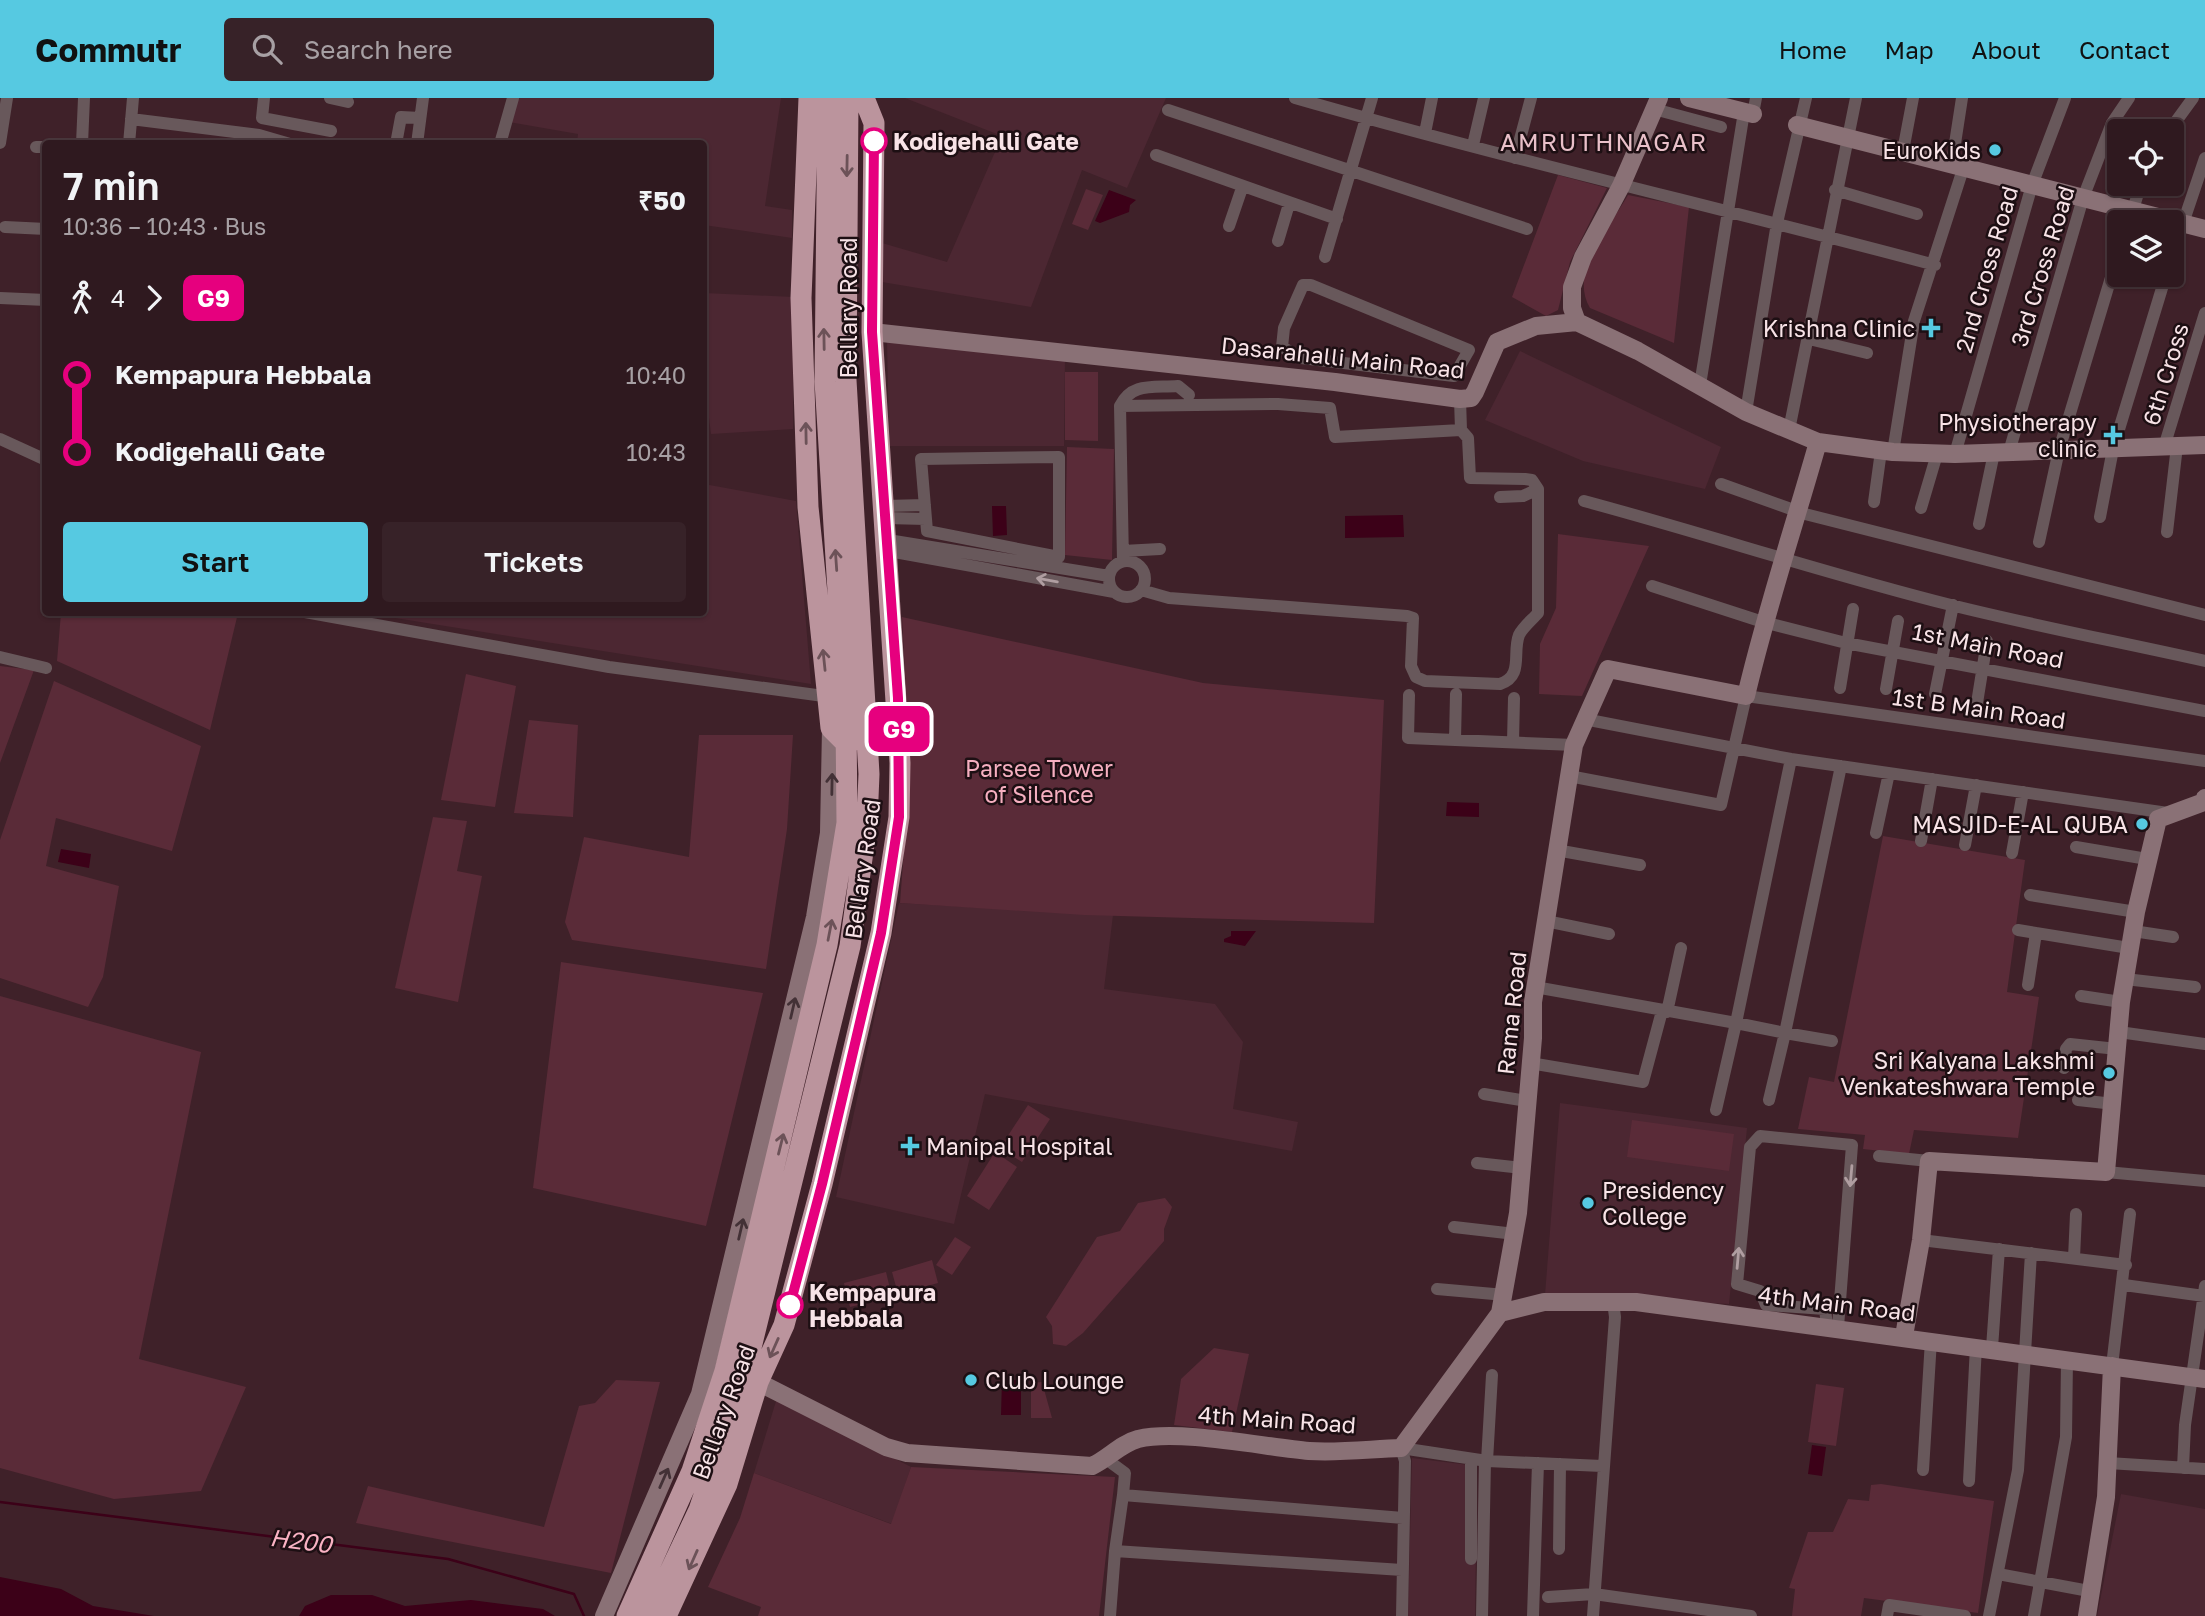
<!DOCTYPE html>
<meta charset="utf-8">
<style>
body{margin:0;font-family:"Golos Text",sans-serif;background:#372228;color:#f1f3f6;height:100vh;display:flex;flex-direction:column;font-size:26px;white-space:nowrap}
*{box-sizing:border-box;margin:0}
p{font-size:23px;color:#a7a0a4}
.icon{flex:none;width:38px;height:38px;fill:none;stroke:currentColor;stroke-width:2;stroke-linecap:round;stroke-linejoin:round}
.map{position:relative;flex:1;overflow:hidden}
.details{position:absolute;left:42px;top:42px;width:665px;height:476px;display:flex;flex-direction:column;background:#2f191f;border-radius:7px;box-shadow:0 2px 5px #0004,0 0 0 2px #4a383d}
.details>*{flex:none}
.badge{padding:0 14px;border-radius:10px;font-size:24px;line-height:46px}
.tools{position:absolute;left:2107px;top:21px;display:grid;gap:14px}
.tools a{display:grid;place-items:center;width:77px;height:77px;border-radius:7px;background:#2f191f;box-shadow:0 2px 5px #0004,0 0 0 2px #4a383d;font-size:35px}
.map>.badge{position:absolute;translate:-50% -50%;box-shadow:0 0 0 4px #fff}
.legs{display:flex;align-items:center;gap:10px;height:77px;padding:0 21px;font-size:23px}
.legs p{margin-inline-start:auto}
.head{display:flex;align-items:center;justify-content:space-between;height:119px;padding:0 21px}
h1{font-size:38px;font-weight:600;line-height:52px}
.button{display:flex;gap:14px;margin-top:auto;padding:14px 21px}
.button a{flex:1;height:80px;border-radius:7px;background:#56c9e1;color:#111;font-size:28px;font-weight:600;line-height:80px;text-align:center}
.button a+a{background:#372228;color:#f1f3f6}
ul{padding:0 21px;list-style:none}
li{display:flex;align-items:center;gap:24px;height:77px;font-size:26px}
li i{display:grid;place-items:center;width:10px;height:100%;margin:0 9px;background:currentColor}
li i::after{content:'';width:18px;height:18px;margin:-9px;border:5px solid;border-radius:50%;background:#2f191f}
li p{margin-inline-start:auto}
li:first-child i{background:linear-gradient(#0000 50%,currentColor 0)}
li:last-child i{background:linear-gradient(currentColor 50%,#0000 0)}
header{display:flex;align-items:center;gap:42px;box-sizing:border-box;height:98px;padding:0 35px;background:#56c9e1;color:#111}
header strong{font-size:33px}
nav{display:flex;gap:38px;margin-inline-start:auto;font-size:24px}
.search{width:490px;height:63px;background:#372228;display:flex;align-items:center;gap:18px;box-sizing:border-box;padding:0 24px;border-radius:7px;color:#a7a0a4;font-size:26px}
.map>svg:first-child{display:block}
.built{fill:#4c2732}
.green{fill:#5a2b38}
.water{fill:#3c0118}
.lines{fill:none;stroke-linecap:round;stroke-linejoin:round}
.stream{stroke:#3c0118;stroke-width:2.5}
.street{stroke:#68585b;stroke-width:12}
.secondary{stroke:#8a7176;stroke-width:18}
.highway{stroke:#bb949d;stroke-width:21}
.oneway{stroke:#6c5258}
.oneway2{stroke:#b09ea1}
.oneway3{stroke:#433136}
.line-1-casing{stroke:#fff;stroke-width:16}
.line-1{stroke:#e6007e;stroke-width:10}
.stop-1-dot{fill:#fff;stroke:#e6007e;stroke-width:3.5}
.poi-dot{fill:#56c9e1;stroke:#1d0f13;stroke-width:2.5}
.labels{text-anchor:middle;dominant-baseline:central;stroke-width:5;stroke-linejoin:round;paint-order:stroke}
.stop-label{font-size:23px;font-weight:bold;fill:#f8e3e7;stroke:#1d0f13;text-anchor:start}
.poi-label{font-size:23px;fill:#f8e3e7;stroke:#1d0f13;text-anchor:end}
.street-label{font-size:23px;fill:#f8e3e7;stroke:#1d0f13}
.park-label{font-size:23px;fill:#f6afc0;stroke:#1d0f13}
.neighbourhood-label{font-size:24px;letter-spacing:2px;fill:#e9c0c9;stroke:#1d0f13}
.water-label{font-size:24px;font-style:italic;fill:#fab2c3;stroke:#1d0f13}
</style>
<header>
<strong>Commutr</strong>
<div class="search"><svg class="icon" aria-label="search" viewBox="0 0 24 24"><circle cx="10" cy="10" r="6"/><path d="M15 15l6 6"/></svg>Search here</div>
<nav><a>Home</a><a>Map</a><a>About</a><a>Contact</a></nav>
</header>
<div class="map">
<svg width="2205" height="1518" viewBox="0 0 2205 1518">
<rect width="100%" height="100%" fill="#3f2129"/>
<path class="built" d="M518 0H781L765 108 792 112V140L704 127V46L577 45 578 36 509 24Z
M905 0H1166L1127 90 1082 72 1031 209 882 184V145L947 164 1002 38Z
M704 195 793 199V331L711 336 704 280Z
M887 241 1065 258 1064 348H889Z
M1520 253 1721 349 1705 391 1583 363 1485 322Z
M704 386 796 403 811 586 370 516 704 514Z
M899 805 1113 817 1104 891 1215 906 1243 944 1233 1011 1298 1024 1292 1053 985 996 954 1126 836 1099Z
M1560 1005 1747 1030 1729 1206 1545 1197Z
M777 1300 911 1369 892 1426 754 1375Z
M1412 1360 1477 1368 1475 1518H1408Z
M2121 1396 2205 1411V1518H2097Z"/>
<path class="green" d="M1558 77 1607 90 1570 164 1558 212 1546 218 1512 199Z
M1086 91 1103 97 1088 132 1072 126Z
M1628 97 1689 109 1674 245 1590 210C1568 173 1610 129 1628 97Z
M1065 274H1098V343L1065 342Z
M1067 349 1114 351 1112 462 1065 457Z
M1558 436 1649 448 1582 598 1539 596 1540 546 1556 510Z
M61 515H238L210 632 57 563Z
M902 519 1203 585 1384 602 1374 825 1084 817 900 805 910 671Z
M0 568 34 572 0 665Z
M466 576 516 588 495 709 441 702Z
M54 583 201 648 172 753 56 720 46 768 119 788 103 879 88 909 0 880V742Z
M529 622 578 627 573 719 514 715Z
M699 637H793L787 731 766 871 572 842 565 824 584 739 689 759Z
M433 719 467 723 457 773 482 778 458 904 395 890Z
M1883 738 2025 762 2007 894 2039 899 2018 1040 1914 1032 1909 1056 1863 1051 1865 1037 1798 1031 1809 979 1834 984Z
M561 864 763 895 706 1128 533 1090Z
M0 898 201 954 139 1261 246 1289 201 1393 114 1401 0 1370Z
M1028 1007 1050 1021 1022 1064 1000 1050Z
M1632 1022 1734 1036 1729 1073 1627 1059Z
M995 1054 1017 1069 989 1112 967 1098Z
M1165 1100 1172 1109 1164 1131V1143L1083 1235 1066 1248 1053 1246 1052 1228 1046 1219 1097 1139 1120 1133 1138 1105Z
M955 1139 971 1149 952 1177 936 1167Z
M932 1162 938 1185 898 1196 892 1174Z
M886 1174 892 1199 850 1209 844 1185Z
M1214 1250 1249 1256 1232 1334 1174 1327 1181 1281Z
M616 1282 660 1284 611 1475 356 1425 368 1388 544 1429 579 1308 595 1305Z
M1042 1284 1052 1320H1031V1285Z
M1816 1286 1844 1290 1836 1348 1808 1344Z
M911 1369 1115 1379 1099 1518H758L761 1509 708 1489 740 1420 754 1375 891 1426Z
M1881 1386 1994 1403 1978 1515 1864 1500 1861 1518H1792L1795 1491 1789 1490 1808 1434H1833L1848 1401 1869 1403 1871 1387Z"/>
<path class="water" d="M1109 92 1136 102 1130 107 1129 114 1100 125 1095 123Z
M992 408H1006L1007 437 993 438Z
M1403 417 1404 439 1345 440V418Z
M1447 704 1479 705V719L1446 718Z
M61 751 91 756 89 770 58 764Z
M1231 833H1256L1245 848 1224 844V841L1231 838Z
M1002 1282H1021V1317H1001Z
M1812 1347 1826 1349 1822 1378 1808 1376Z
M0 1479 61 1491 93 1508 154 1518H0Z
M331 1497H372L405 1508 471 1502 543 1511 555 1518H299L305 1508Z"/>
<g class="lines">
<path class="stream" d="M0 1404 448 1461 574 1496 584 1518"/>
<path class="street" d="M264 0 262 20 331 33
M330 0 348 4
M1295 0C1507 61 1722 110 1935 167
M1654 11 1721 29
M1168 12 1527 131
M1753 16 1756 0
M131 21 259 37 290 46
M2169 33 2193 0
M1425 35 1432 0
M0 45 7 0
M82 46 84 0
M129 46 133 0
M396 46 401 19 420 20
M417 46 423 0
M500 46 513 0
M1473 47 1484 0
M36 49H46
M1903 53 1913 0
M1156 57 1337 121
M1515 60 1531 0
M1952 65 1962 0
M1835 92 1917 116
M2129 124 2141 86
M1229 128 1242 90
M5 129 46 131
M1278 143 1289 106
M2172 158 2205 60
M1325 159 1372 0
M1303 187H1311L1469 252 1454 278 1301 260 1282 249 1284 230Z
M0 200 46 202
M1809 241 1867 255
M1700 287 1744 14
M1460 301 1461 332
M1120 308C1132 284 1153 290 1178 288L1189 297
M1746 314 1777 125 1806 0
M1789 332 1856 0
M0 341 46 362
M2164 349 2205 215
M1893 354 1914 223 1964 68
M2009 354 2083 100 2112 25 2129 0
M1955 356 2032 87 2065 0
M1059 359V459L927 433 921 361Z
M1721 386 1805 416 2205 517
M1500 399 1523 398 1538 391
M1584 403C1707 436 1827 476 1951 507 2035 528 2120 544 2205 563
M1874 404 1881 353
M885 408 925 407
M1921 410 1937 356
M2100 419 2113 351 2166 177
M886 420 926 421
M1979 426 1994 355
M2167 434 2177 348
M888 442 1109 478
M2039 444 2059 352 2119 153
M889 453 1114 494
M1123 453 1160 451
M1109 481a18 18 0 1 1 36 0a18 18 0 1 1-36 0Z
M1123 463 1120 308 1278 306 1330 310 1335 339 1461 332 1468 340 1470 380 1525 381 1532 382 1538 391V515C1533 521 1523 529 1519 537 1512 555 1524 578 1500 586L1425 583 1416 579 1411 568 1413 520 1407 518 1169 500 1141 492
M1652 488 1763 524 1846 545 2205 613
M305 514 609 569 831 599
M0 559 46 570
M1840 590 1853 511
M1886 591 1898 523
M1935 596 1953 507
M1409 597 1408 640 1574 647
M1977 605 1987 543
M1584 621 1791 661 2168 715
M1455 642 1456 596
M1513 644 1514 600
M1569 678 1721 707 1746 598 2205 663
M1876 735 1889 675
M1921 743 1932 681
M1965 747 1976 687
M2076 749 2147 761
M1556 752 1640 767
M2012 755 2023 694
M2030 797 2136 814
M1546 823 1609 836
M2018 832 2129 850
M2133 833 2173 839
M2125 881 2195 889
M2028 887 2036 835
M1535 889 1736 925 1791 661
M2081 898 2121 904
M1667 914 1681 850
M2119 934 2205 946
M1530 965 1643 984 1662 913
M2064 970 2066 951 2070 946 2117 951
M1484 996 1527 1003
M1769 1002 1785 935 1832 943
M2078 1002 2114 1006
M1716 1012 1736 925 1785 935 1841 668
M1879 1058 1929 1063
M1477 1065 1522 1070
M2106 1074 2205 1083
M1454 1129 1515 1136
M1921 1142 2126 1167
M2074 1160 2076 1116
M2124 1187 2204 1198
M1437 1191 1505 1197
M1827 1228 1825 1211 1766 1207 1760 1193 1737 1186 1750 1049 1760 1038 1852 1047 1838 1229
M1992 1250 1999 1151
M2112 1268 2130 1116
M1106 1361 1125 1375 1123 1397 1403 1420
M1471 1361V1461
M1487 1363 1492 1277
M2108 1365 2205 1371
M2183 1370 2185 1327 2205 1188
M1923 1372 1931 1242
M1969 1383 1976 1248
M1123 1397 1115 1453 1402 1472
M1559 1451 1560 1366
M1998 1476 2089 1493
M1548 1499 1594 1496 1751 1518
M1110 1518 1115 1453
M1402 1518 1405 1363 1401 1350 1487 1363 1602 1368
M1482 1518 1485 1363
M1533 1518 1538 1365
M1593 1518 1615 1219 1613 1204
M1887 1518 1889 1507 1965 1518
M1989 1518 2018 1372 2031 1155
M2034 1518 2066 1339 2067 1261"/>
<path class="secondary" d="M1689 0 1753 16
M1797 27 2205 131
M1577 224 1572 210V189L1583 159 1621 88 1659 0
M872 234 1335 284 1460 301 1471 300 1475 294 1497 244 1536 228 1577 224 1638 253 1746 314 1818 344 1893 354 1955 356 2205 347
M1500 1215 1518 1115 1533 940V904L1574 647 1608 571 1746 598C1766 512 1794 429 1818 344
M1904 1238 1921 1142 1929 1063 2106 1074 2121 904 2136 814 2158 721 2204 704 2205 700
M758 1284 886 1349 907 1355 1092 1368C1109 1360 1120 1346 1138 1341 1179 1331 1264 1349 1309 1353 1339 1355 1371 1351 1401 1350L1500 1215 1544 1204H1636L2205 1281
M604 1518 700 1296 815 819 829 735 831 630
M2087 1518 2106 1399 2112 1268"/>
<path class="highway" d="M809 0 801 200 808 409 831 630 848 647
M627 1518 692 1373 725 1273 827 847 847 725 846 622 825 283 828 0
M649 1518 699 1412 743 1282 850 848 867 724 869 676 846 282 848 0
M666 1518 727 1386 758 1284 784 1227 822 1086 881 835 899 719 900 665 872 234 874 25 864 0"/>
</g>
<defs><path id="oneway-shaft" d="M-6 0H5M1.5-3L5.5 0L1.5 3" fill="none" stroke-width="1.6" stroke-linecap="round" stroke-linejoin="round" transform="scale(1.75)"/></defs>
<g class="oneway">
<use href="#oneway-shaft" transform="translate(847 68) rotate(91)"/>
<use href="#oneway-shaft" transform="translate(824 241) rotate(-91)"/>
<use href="#oneway-shaft" transform="translate(806 335) rotate(-91)"/>
<use href="#oneway-shaft" transform="translate(836 462) rotate(-94)"/>
<use href="#oneway-shaft" transform="translate(824 562) rotate(-96)"/>
<use href="#oneway-shaft" transform="translate(830 832) rotate(-79)"/>
<use href="#oneway-shaft" transform="translate(781 1046) rotate(-76)"/>
<use href="#oneway-shaft" transform="translate(774 1250) rotate(114)"/>
<use href="#oneway-shaft" transform="translate(693 1462) rotate(114)"/>
</g>
<g class="oneway2">
<use href="#oneway-shaft" transform="translate(1047 482) rotate(-170)"/>
<use href="#oneway-shaft" transform="translate(1851 1078) rotate(95)"/>
<use href="#oneway-shaft" transform="translate(1738 1160) rotate(-85)"/>
</g>
<g class="oneway3">
<use href="#oneway-shaft" transform="translate(832 686) rotate(-89)"/>
<use href="#oneway-shaft" transform="translate(793 910) rotate(-77)"/>
<use href="#oneway-shaft" transform="translate(741 1131) rotate(-77)"/>
<use href="#oneway-shaft" transform="translate(664 1380) rotate(-66)"/>
</g>
<g class="lines">
<g class="line-1-casing">
<path id="line-1" d="M790 1207 822 1086 881 835 899 719 898 600 872 234 874 43"/>
</g>
<use href="#line-1" class="line-1"/>
</g>
<g class="stop-1-dot">
<circle cx="874" cy="43" r="12"/>
<circle cx="790" cy="1207" r="12"/>
</g>
<g class="poi-dot">
<circle cx="1995" cy="52" r="7"/>
<path d="M1927.5 219.5h7v7h7v7h-7v7h-7v-7h-7v-7h7z"/>
<path d="M2109.5 326.5h7v7h7v7h-7v7h-7v-7h-7v-7h7z"/>
<circle cx="2142" cy="726" r="7"/>
<circle cx="2109" cy="975" r="7"/>
<path d="M906.5 1037.5h7v7h7v7h-7v7h-7v-7h-7v-7h7z"/>
<circle cx="1588" cy="1105" r="7"/>
<circle cx="971" cy="1282" r="7"/>
</g>
<g class="labels">
<g class="stop-label">
<text x="893" y="43">Kodigehalli Gate</text>
<text x="809" y="1194">Kempapura<tspan x="809" dy="26">Hebbala</tspan></text>
</g>
<g class="poi-label">
<text x="1981" y="52">EuroKids</text>
<text x="1915" y="230">Krishna Clinic</text>
<text x="2097" y="324">Physiotherapy<tspan x="2097" dy="26">clinic</tspan></text>
<text x="2128" y="726">MASJID-E-AL QUBA</text>
<text x="2095" y="962">Sri Kalyana Lakshmi<tspan x="2095" dy="26">Venkateshwara Temple</tspan></text>
<text x="926" y="1048" text-anchor="start">Manipal Hospital</text>
<text x="1602" y="1092" text-anchor="start">Presidency<tspan x="1602" dy="26">College</tspan></text>
<text x="985" y="1282" text-anchor="start">Club Lounge</text>
</g>
<g class="street-label">
<text transform="translate(2042 168) rotate(-73)">3rd Cross Road</text>
<text transform="translate(1986 171) rotate(-74)">2nd Cross Road</text>
<text transform="translate(848 210) rotate(-90)">Bellary Road</text>
<text transform="translate(1343 259) rotate(6)">Dasarahalli Main Road</text>
<text transform="translate(2165 276) rotate(-73)">6th Cross</text>
<text transform="translate(1988 547) rotate(11)">1st Main Road</text>
<text transform="translate(1979 610) rotate(8)">1st B Main Road</text>
<text transform="translate(862 771) rotate(-82)">Bellary Road</text>
<text transform="translate(1511 915) rotate(-84)">Rama Road</text>
<text transform="translate(1837 1205) rotate(7)">4th Main Road</text>
<text transform="translate(723 1314) rotate(-70)">Bellary Road</text>
<text transform="translate(1277 1321) rotate(4)">4th Main Road</text>
</g>
<g class="park-label">
<text x="1039" y="670">Parsee Tower<tspan x="1039" dy="26">of Silence</tspan></text>
</g>
<g class="neighbourhood-label">
<text x="1604" y="43">AMRUTHNAGAR</text>
</g>
<g class="water-label">
<text transform="translate(301 1442) rotate(7)">H200</text>
</g>
</g>
</svg>
<div class="tools">
<a><svg class="icon" aria-label="locate" viewBox="0 0 24 24"><circle cx="12" cy="12" r="6"/><path d="M12 2v4M12 18v4M2 12h4M18 12h4"/></svg></a>
<a><svg class="icon" aria-label="layers" viewBox="0 0 24 24"><path d="M12 4l9 5-9 5-9-5zM3 14l9 5 9-5"/></svg></a>
</div>
<b class="badge" style="left:899px;top:631px;background:#e6007e;color:#fff">G9</b>
<section class="details">
<div class="head"><div><h1>7 min</h1><p>10:36 – 10:43 · Bus</p></div><b>₹50</b></div>
<div class="legs"><svg class="icon" aria-label="walk" viewBox="0 0 24 24"><circle cx="13" cy="4" r="2"/><path d="M13 8l-2 6 4 7M11 14l-3 7M7 12l3-4h3l4 4"/></svg>4<svg class="icon" aria-label="forward" viewBox="0 0 24 24"><path d="M9 5l7 7-7 7"/></svg><b class="badge" style="background:#e6007e;color:#fff">G9</b></div>
<ul>
<li><i style="color:#e6007e"></i><b>Kempapura Hebbala</b><p>10:40</p></li>
<li><i style="color:#e6007e"></i><b>Kodigehalli Gate</b><p>10:43</p></li>
</ul>
<div class="button"><a>Start</a><a>Tickets</a></div>
</section>
</div>
